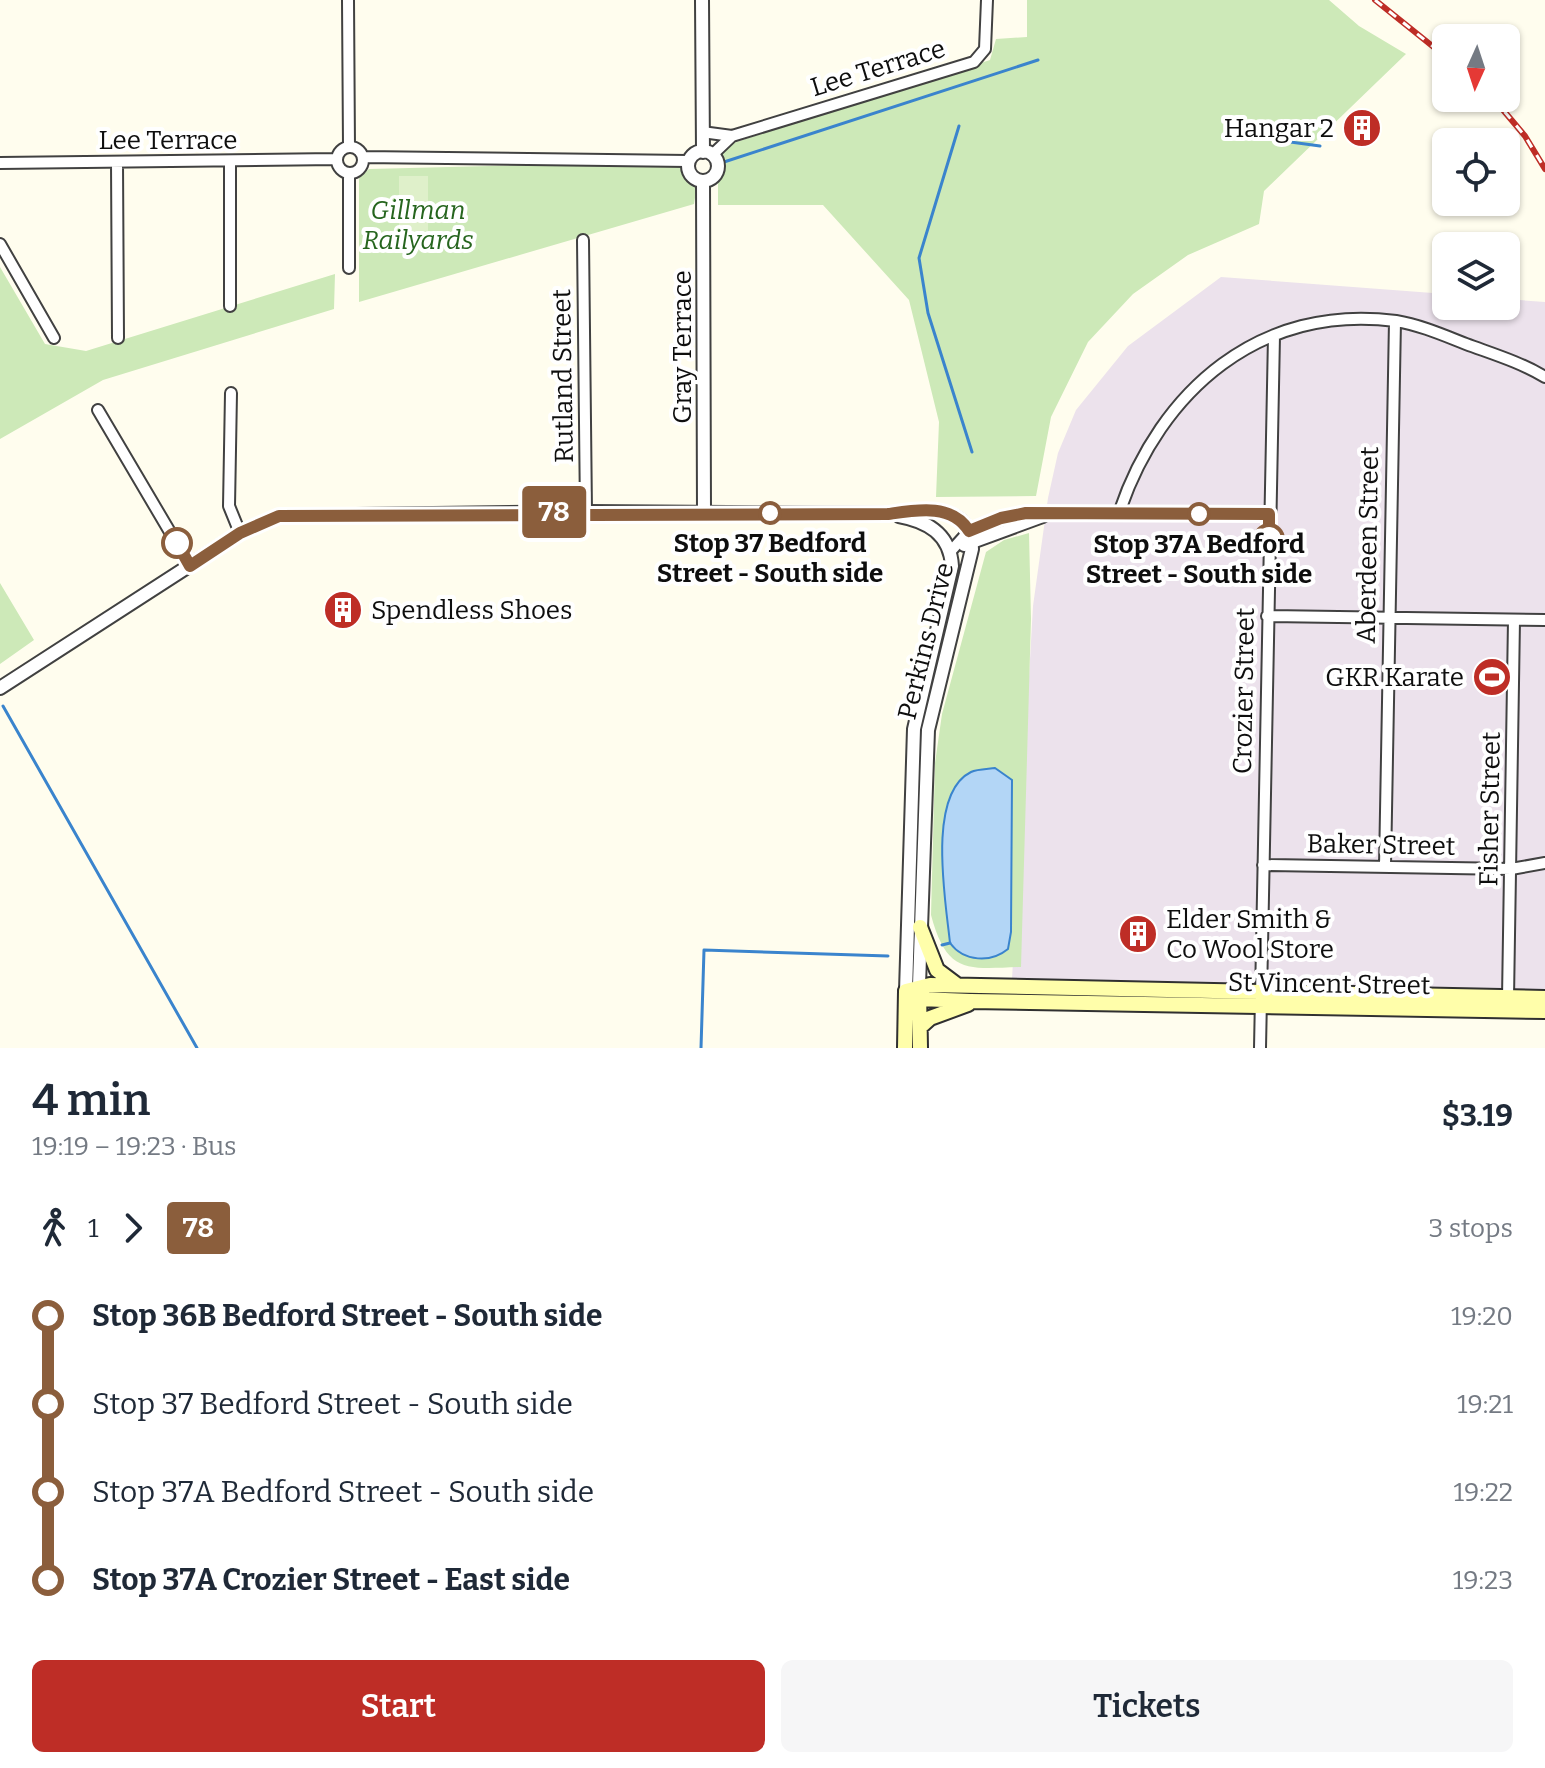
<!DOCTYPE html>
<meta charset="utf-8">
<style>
body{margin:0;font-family:Bitter,serif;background:#f6f6f7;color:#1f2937;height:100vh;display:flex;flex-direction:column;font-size:30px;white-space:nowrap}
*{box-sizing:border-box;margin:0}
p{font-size:26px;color:#747a83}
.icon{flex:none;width:44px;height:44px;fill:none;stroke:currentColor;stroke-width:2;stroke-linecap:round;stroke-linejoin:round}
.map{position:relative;height:1048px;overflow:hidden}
.side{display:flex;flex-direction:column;background:#fff;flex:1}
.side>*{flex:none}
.badge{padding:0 16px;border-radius:6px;font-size:28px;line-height:52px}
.needle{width:52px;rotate:183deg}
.tools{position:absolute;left:1432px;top:24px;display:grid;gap:16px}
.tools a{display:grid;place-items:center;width:88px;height:88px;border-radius:12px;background:#fff;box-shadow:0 2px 6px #0004;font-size:40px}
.map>.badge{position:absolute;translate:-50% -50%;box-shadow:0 0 0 4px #fff}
.legs{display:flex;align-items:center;gap:12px;height:88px;padding:0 32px;font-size:26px}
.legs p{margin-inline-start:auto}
.overview{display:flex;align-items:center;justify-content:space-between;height:136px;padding:0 32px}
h1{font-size:44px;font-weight:600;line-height:60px}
.primary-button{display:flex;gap:16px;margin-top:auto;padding:16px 32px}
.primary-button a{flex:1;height:92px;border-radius:12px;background:#be2d26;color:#fff;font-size:32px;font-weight:600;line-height:92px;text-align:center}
.primary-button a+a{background:#f6f6f7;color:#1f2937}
ul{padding:0 32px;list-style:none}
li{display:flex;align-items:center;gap:28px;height:88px;font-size:30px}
li i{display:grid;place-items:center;width:12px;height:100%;margin:0 10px;background:currentColor}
li i::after{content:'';width:20px;height:20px;margin:-10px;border:6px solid;border-radius:50%;background:#fff}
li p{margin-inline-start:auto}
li:first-child i{background:linear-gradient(#0000 50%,currentColor 0)}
li:last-child i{background:linear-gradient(currentColor 50%,#0000 0)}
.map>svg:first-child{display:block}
.industrial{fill:#ece2ec}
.green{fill:#cde9b8}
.pitch{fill:#dff0ca}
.water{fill:#b3d6f6;stroke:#3a84cd;stroke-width:2}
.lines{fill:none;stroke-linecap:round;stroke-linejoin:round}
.stream{stroke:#3a84cd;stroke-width:3}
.minor-casing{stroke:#414141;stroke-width:14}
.tertiary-casing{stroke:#414141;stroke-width:16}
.secondary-casing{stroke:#303030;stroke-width:18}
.minor{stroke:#fff;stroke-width:10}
.tertiary{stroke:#fff;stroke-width:12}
.secondary{stroke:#fffeaa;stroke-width:14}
.rail-casing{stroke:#be2d26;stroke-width:6}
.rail{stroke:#fff;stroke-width:3;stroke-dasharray:9;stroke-linecap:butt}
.line-1-casing{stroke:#fff;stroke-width:18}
.line-1{stroke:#8b5e3c;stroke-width:12}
.stop-1-dot{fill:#fff;stroke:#8b5e3c;stroke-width:4}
.labels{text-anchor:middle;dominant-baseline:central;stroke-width:8;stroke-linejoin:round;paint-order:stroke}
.street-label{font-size:26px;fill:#0e0e0e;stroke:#fff}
.poi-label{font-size:26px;fill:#0e0e0e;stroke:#fff;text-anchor:end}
.park-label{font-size:26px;font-style:italic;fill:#26651e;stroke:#fff}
.stop-label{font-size:26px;font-weight:bold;fill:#0e0e0e;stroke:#fff}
</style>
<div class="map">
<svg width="1545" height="1048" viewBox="0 0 1545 1048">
<rect width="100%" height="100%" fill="#fffdee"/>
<path class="industrial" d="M1221 277 1446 294V306H1506V299L1545 302V991L1012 979 1033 606 1048 498 1058 453 1076 410 1128 346Z"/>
<path class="green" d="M1027 0H1329L1359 26 1406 54 1264 191 1259 224 1188 255 1133 294 1088 342 1051 417 1036 496 936 497 939 422 909 300 823 205H718V148L990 60 996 39 1027 37Z
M683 161 697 185 694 204 359 302V178L369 169Z
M0 267 45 344 86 351 335 274 334 309 103 380 0 439Z
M1029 533 1031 619 1021 967C966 969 947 974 931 915L935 763 942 714 986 552 1004 540Z
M0 583 34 640 0 664Z"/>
<path class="pitch" d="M399 176H428V231L399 232Z"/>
<path class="water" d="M995 768 1012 780 1011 932 1008 949C991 963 964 962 950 943 946 903 926 794 971 772 977 769 988 769 995 768Z"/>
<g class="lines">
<path class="stream" d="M959 126 919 258 928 313 972 452
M1283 141 1320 146
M724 162 1038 60
M3 706 197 1048
M942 945 950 943
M701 1048 704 950 888 956"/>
<g class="minor-casing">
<path id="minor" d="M348 0 349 147
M702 132 732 136 712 155
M732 136 974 62 985 49 987 0
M337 160a13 13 0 1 1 26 0a13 13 0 1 1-26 0Z
M363 157 688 161
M117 162 118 338
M0 163 336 159
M349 173V268
M583 240 586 512
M0 244 54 338
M230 306V162
M231 393 229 506 240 533
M98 410 190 566
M1119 513C1160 390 1261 303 1396 321 1420 325 1443 335 1466 344 1493 354 1520 362 1545 377
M964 546 1043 517
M950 552 969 531 1014 514H1269
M1267 616 1545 620
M1263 865 1511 869 1545 863
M1385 866 1395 321
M1508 998 1514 620
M1260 1048 1274 336"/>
</g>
<g class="tertiary-casing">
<path id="tertiary" d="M702 0 703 152
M688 166a15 15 0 1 1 30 0a15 15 0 1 1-30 0Z
M703 181 704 513
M899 516C927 521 950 534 952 566L914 729 906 991
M0 688 240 533 279 516 586 512 888 514C920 509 972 502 972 549L928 730 919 985"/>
</g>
<g class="secondary-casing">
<path id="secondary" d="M920 927 937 970 957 985
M919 990 920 1048
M906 991 919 999 970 1001 1545 1011
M906 991 930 985 1545 998
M920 1027 930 1018 968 1004
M905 1048 906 991"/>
</g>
<use href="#minor" class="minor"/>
<use href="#tertiary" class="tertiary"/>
<use href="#secondary" class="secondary"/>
<g class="rail-casing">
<path id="rail" d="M1375 0 1446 57
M1493 98 1525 136 1545 169"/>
</g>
<use href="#rail" class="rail"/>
</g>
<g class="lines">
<g class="line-1-casing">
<path id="line-1" d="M177 543 190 566 240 533 279 516 888 514C916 510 952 503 969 531L1001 518 1026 513 1269 514V539"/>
</g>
<use href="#line-1" class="line-1"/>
</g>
<defs>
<g id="building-disc" transform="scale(2)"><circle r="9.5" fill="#be2d26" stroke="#fff"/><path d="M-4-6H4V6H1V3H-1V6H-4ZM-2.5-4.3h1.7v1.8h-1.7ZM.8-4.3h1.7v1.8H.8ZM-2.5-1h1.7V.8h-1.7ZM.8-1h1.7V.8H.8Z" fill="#fff"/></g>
<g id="stadium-disc" transform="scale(2)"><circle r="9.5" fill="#be2d26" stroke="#fff"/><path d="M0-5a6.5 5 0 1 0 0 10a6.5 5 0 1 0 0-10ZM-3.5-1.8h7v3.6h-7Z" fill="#fff"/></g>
</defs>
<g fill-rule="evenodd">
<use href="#building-disc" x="1362" y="128"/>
<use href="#building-disc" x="343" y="610"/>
<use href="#stadium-disc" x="1492" y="677"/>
<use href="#building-disc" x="1138" y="934"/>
</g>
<g class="stop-1-dot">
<circle cx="770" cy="513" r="10"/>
<circle cx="1199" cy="514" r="10"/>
<circle cx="1269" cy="539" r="14"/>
<circle cx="177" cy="543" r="14"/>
</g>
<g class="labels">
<g class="street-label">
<text transform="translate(878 68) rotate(-17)">Lee Terrace</text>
<text x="168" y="140">Lee Terrace</text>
<text transform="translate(682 347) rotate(-90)">Gray Terrace</text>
<text transform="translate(563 376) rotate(-91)">Rutland Street</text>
<text transform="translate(1368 545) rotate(-89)">Aberdeen Street</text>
<text transform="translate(926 641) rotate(-76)">Perkins Drive</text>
<text transform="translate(1244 691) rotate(-89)">Crozier Street</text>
<text transform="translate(1490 809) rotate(-89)">Fisher Street</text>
<text transform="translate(1381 845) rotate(1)">Baker Street</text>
<text transform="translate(1329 984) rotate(1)">St Vincent Street</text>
</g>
<g class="poi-label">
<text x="1334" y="128">Hangar 2</text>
<text x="371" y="610" text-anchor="start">Spendless Shoes</text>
<text x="1464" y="677">GKR Karate</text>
<text x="1166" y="919" text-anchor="start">Elder Smith &amp;<tspan x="1166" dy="30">Co Wool Store</tspan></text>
</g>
<g class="park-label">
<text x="418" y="210">Gillman<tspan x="418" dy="30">Railyards</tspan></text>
</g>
<g class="stop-label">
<text x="770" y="543">Stop 37 Bedford<tspan x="770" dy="30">Street - South side</tspan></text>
<text x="1199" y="544">Stop 37A Bedford<tspan x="1199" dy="30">Street - South side</tspan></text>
</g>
</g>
</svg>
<div class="tools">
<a><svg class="needle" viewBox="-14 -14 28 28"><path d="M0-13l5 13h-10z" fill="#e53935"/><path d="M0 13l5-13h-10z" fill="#747a83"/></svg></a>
<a><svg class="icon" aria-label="locate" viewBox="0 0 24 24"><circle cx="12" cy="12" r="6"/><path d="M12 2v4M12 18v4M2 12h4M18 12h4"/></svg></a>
<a><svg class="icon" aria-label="layers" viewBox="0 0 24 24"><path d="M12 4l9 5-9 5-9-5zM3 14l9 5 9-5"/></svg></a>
</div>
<b class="badge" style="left:554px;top:512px;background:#8b5e3c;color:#fff">78</b>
</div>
<section class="side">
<div class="overview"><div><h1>4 min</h1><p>19:19 – 19:23 · Bus</p></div><b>$3.19</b></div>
<div class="legs"><svg class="icon" aria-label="walk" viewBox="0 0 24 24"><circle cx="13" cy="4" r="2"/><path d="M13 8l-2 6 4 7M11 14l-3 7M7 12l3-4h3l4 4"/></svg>1<svg class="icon" aria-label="forward" viewBox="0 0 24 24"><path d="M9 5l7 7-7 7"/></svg><b class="badge" style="background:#8b5e3c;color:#fff">78</b><p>3 stops</p></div>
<ul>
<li><i style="color:#8b5e3c"></i><b>Stop 36B Bedford Street - South side</b><p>19:20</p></li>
<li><i style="color:#8b5e3c"></i><span>Stop 37 Bedford Street - South side</span><p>19:21</p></li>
<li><i style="color:#8b5e3c"></i><span>Stop 37A Bedford Street - South side</span><p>19:22</p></li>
<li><i style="color:#8b5e3c"></i><b>Stop 37A Crozier Street - East side</b><p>19:23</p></li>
</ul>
<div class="primary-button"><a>Start</a><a>Tickets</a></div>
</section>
